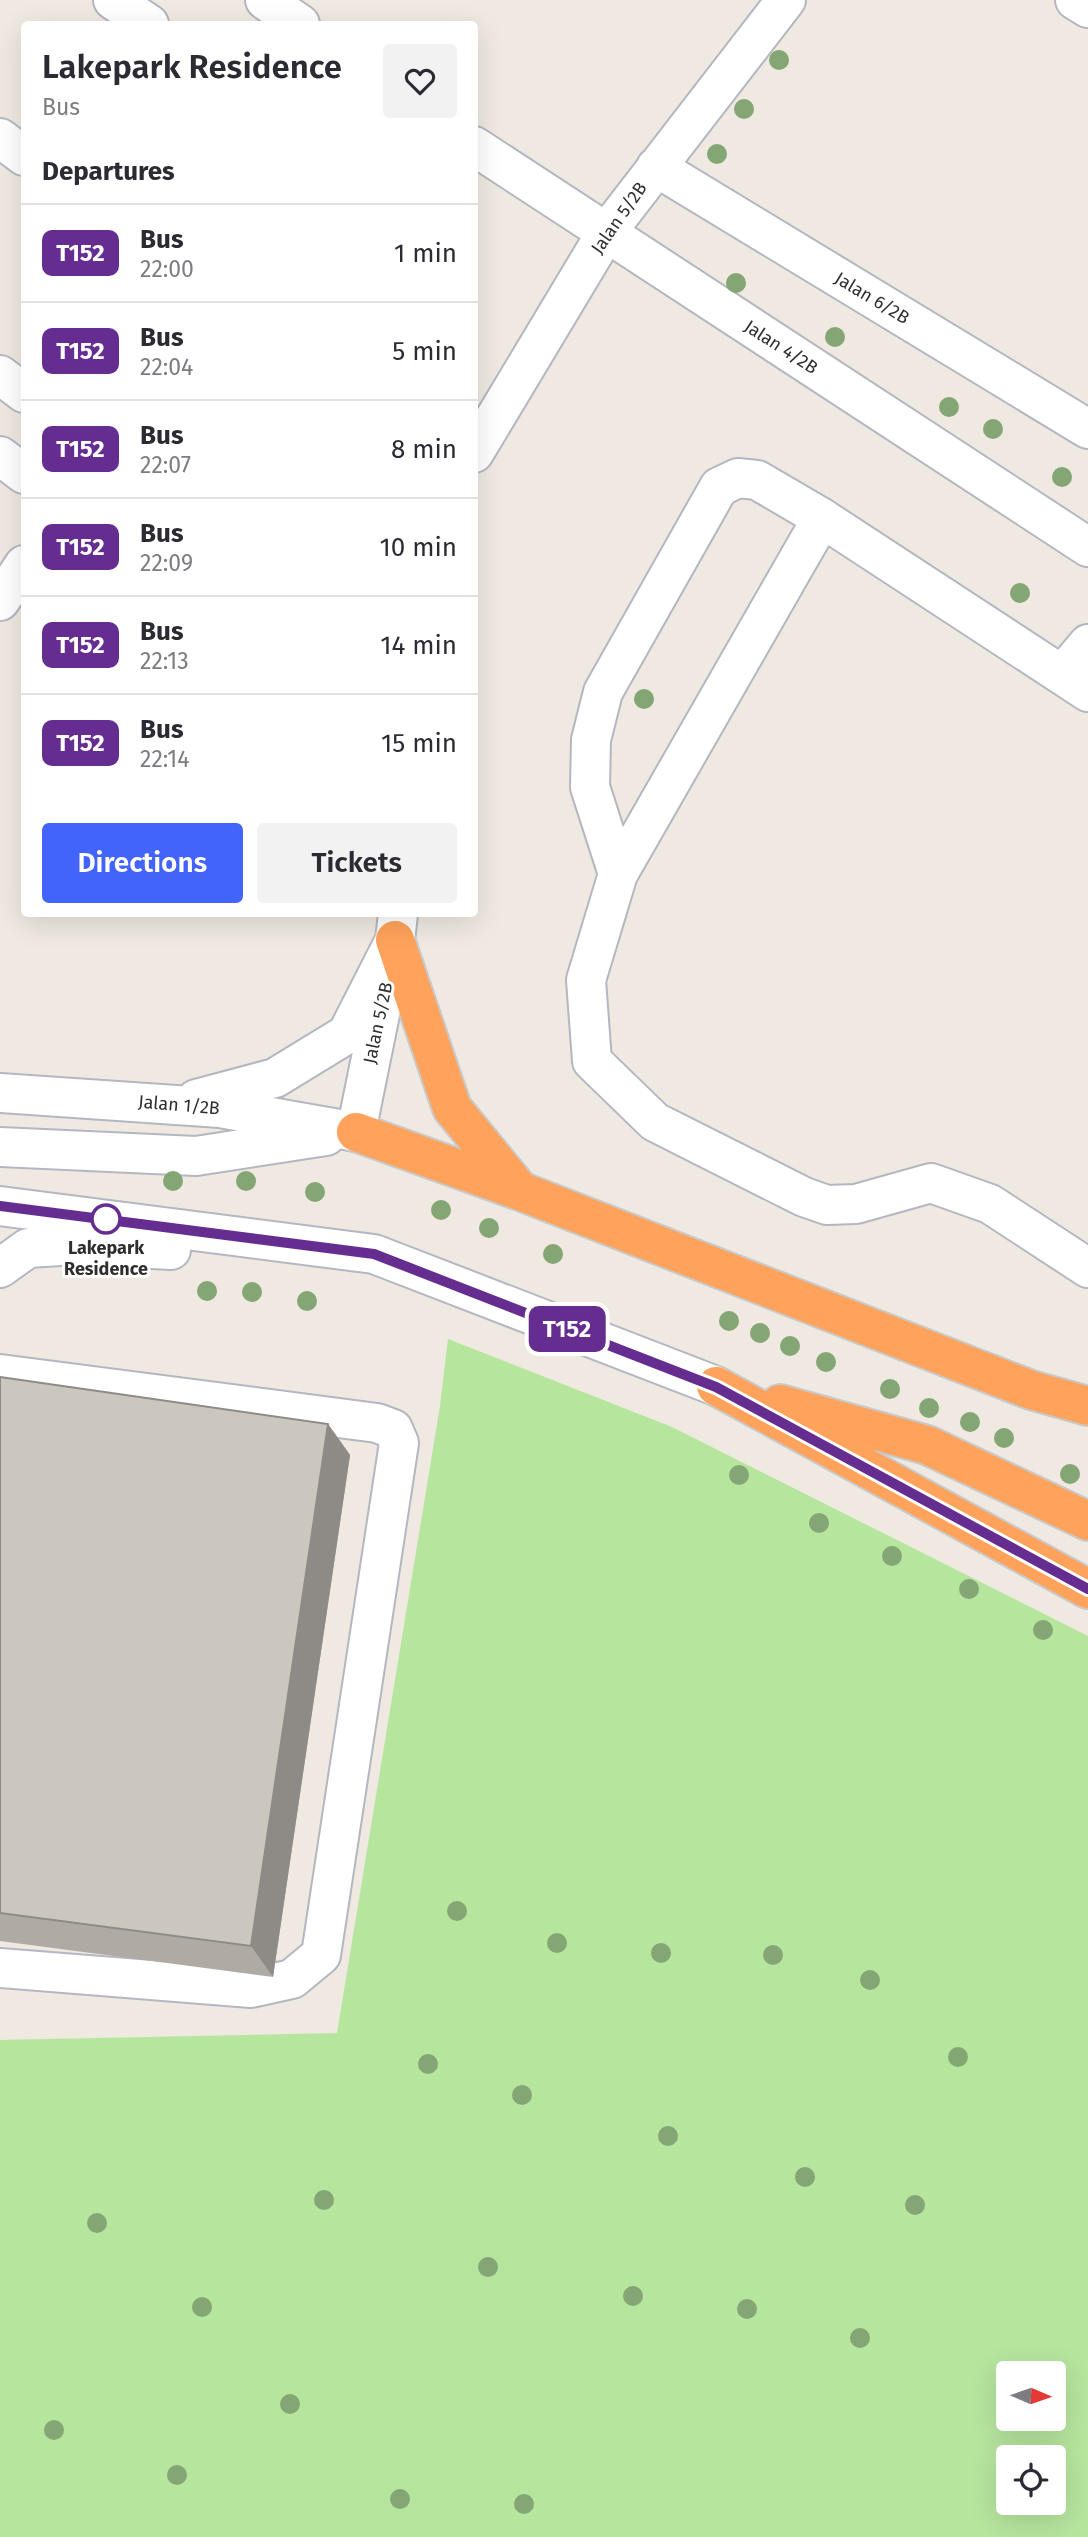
<!DOCTYPE html>
<style>
body{margin:0;font-family:"Fira Sans",sans-serif;background:#f2f2f3;color:#2b2b33;height:100vh;display:flex;flex-direction:column;font-size:26px;white-space:nowrap}
*{box-sizing:border-box;margin:0}
p{font-size:23px;color:#7c7c81}
.icon{flex:none;width:38px;height:38px;fill:none;stroke:currentColor;stroke-width:2;stroke-linecap:round;stroke-linejoin:round}
.map{position:relative;flex:1;overflow:hidden}
.panel{position:absolute;left:21px;top:21px;width:457px;height:896px;display:flex;flex-direction:column;background:#fff;border-radius:7px;box-shadow:0 7px 28px #0002}
.panel>*{flex:none}
.badge{padding:0 14px;border-radius:10px;font-size:24px;line-height:46px}
.needle{width:46px;rotate:92deg}
.controls{position:absolute;left:996px;top:2361px;display:grid;gap:14px}
.controls a{display:grid;place-items:center;width:70px;height:70px;border-radius:7px;background:#fff;box-shadow:0 7px 28px #0002;font-size:35px}
.map>.badge{position:absolute;translate:-50% -50%;box-shadow:0 0 0 4px #fff}
h2{padding:0 21px;font-size:26px;line-height:63px}
.round{display:grid;place-items:center;flex:none;width:74px;height:74px;border-radius:7px;background:#f2f2f3}
.summary{display:flex;align-items:center;justify-content:space-between;height:119px;padding:0 21px}
h1{font-size:33px;font-weight:600;line-height:52px}
.primary-button{display:flex;gap:14px;margin-top:auto;padding:14px 21px}
.primary-button a{flex:1;height:80px;border-radius:7px;background:#4264fb;color:#fff;font-size:28px;font-weight:600;line-height:80px;text-align:center}
.primary-button a+a{background:#f2f2f3;color:#2b2b33}
ul{padding:0;list-style:none}
li{display:flex;align-items:center;gap:21px;height:98px;padding:0 21px;border-top:2px solid #e1e1e2}
li div{flex:1}
li b{display:block;font-size:26px}
li em{font-style:normal}
li .badge{min-width:77px;font-weight:700;text-align:center}
.map>svg:first-child{display:block}
.green{fill:#b6e59e;fill-rule:evenodd}
.lines{fill:none;stroke-linecap:round;stroke-linejoin:round}
.minor-casing{stroke:#b4b7c1;stroke-width:42}
.highway-casing{stroke:#c9c9c9;stroke-width:42}
.minor{stroke:#fff;stroke-width:38}
.highway{stroke:#ffa35c;stroke-width:38}
.tree{fill:#84a574}
.wall{fill:#afaba4}
.shaded-wall{fill:#8e8b86}
.building{fill:#cbc7bf;stroke:#8e8b86;stroke-width:2}
.line-casing{stroke:#fff;stroke-width:16}
.line{stroke:#662d91;stroke-width:10}
.stop-dot{fill:#fff;stroke:#662d91;stroke-width:3.5}
.labels{text-anchor:middle;dominant-baseline:central;stroke-width:6;stroke-linejoin:round;paint-order:stroke}
.street-label{font-size:18px;fill:#2e2e2e;stroke:#fff}
.stop-label{font-size:18px;font-weight:bold;fill:#2e2e2e;stroke:#fff}
</style>
<div class="map">
<svg width="1088" height="2537" viewBox="0 0 1088 2537">
<rect width="100%" height="100%" fill="#efe9e1"/>
<path class="green" d="M448 1339 672 1427 1088 1636V2537H0V2040L337 2033 440 1406ZM1008 2373H1054V2418H1008ZM1008 2457H1054V2502H1008Z"/>
<g class="lines">
<g class="minor-casing">
<path id="minor" d="M113 0 149 24
M265 0 300 24
M1075 0 1088 8
M0 138 24 156
M474 146 1088 547
M656 167 1088 429
M0 375 24 393
M474 453 606 233 786 0
M0 456 24 474
M822 518 618 874 586 980 592 1061 655 1122 804 1197 827 1205 856 1204 931 1183 990 1204 1088 1268
M0 601 24 565
M1062 675 1088 644
M618 874 590 787 591 740 603 692 719 487 738 478 757 480 822 518 1088 692
M0 1093 220 1108 356 1132
M196 1099 275 1078 347 1034 395 940
M356 1132 395 940 398 914
M0 1147 196 1156 326 1136
M0 1206 374 1254 716 1386
M0 1268 28 1248 77 1245 171 1250
M0 1374 377 1423 393 1429 399 1443 321 1955 292 1979 251 1988 0 1968"/>
</g>
<g class="highway-casing">
<path id="highway" d="M395 940 452 1108 520 1191
M356 1132 520 1191 1031 1390 1088 1406
M716 1386 1088 1589
M780 1404 927 1445 1088 1521"/>
</g>
<use href="#minor" class="minor"/>
<use href="#highway" class="highway"/>
</g>
<g class="tree">
<circle cx="779" cy="60" r="10"/>
<circle cx="744" cy="109" r="10"/>
<circle cx="717" cy="154" r="10"/>
<circle cx="736" cy="283" r="10"/>
<circle cx="835" cy="337" r="10"/>
<circle cx="949" cy="407" r="10"/>
<circle cx="993" cy="429" r="10"/>
<circle cx="1062" cy="477" r="10"/>
<circle cx="1020" cy="593" r="10"/>
<circle cx="644" cy="699" r="10"/>
<circle cx="173" cy="1181" r="10"/>
<circle cx="246" cy="1181" r="10"/>
<circle cx="315" cy="1192" r="10"/>
<circle cx="441" cy="1210" r="10"/>
<circle cx="489" cy="1228" r="10"/>
<circle cx="553" cy="1254" r="10"/>
<circle cx="207" cy="1291" r="10"/>
<circle cx="252" cy="1292" r="10"/>
<circle cx="307" cy="1301" r="10"/>
<circle cx="729" cy="1321" r="10"/>
<circle cx="760" cy="1333" r="10"/>
<circle cx="790" cy="1346" r="10"/>
<circle cx="826" cy="1362" r="10"/>
<circle cx="890" cy="1389" r="10"/>
<circle cx="929" cy="1408" r="10"/>
<circle cx="970" cy="1422" r="10"/>
<circle cx="1004" cy="1438" r="10"/>
<circle cx="1070" cy="1474" r="10"/>
<circle cx="739" cy="1475" r="10"/>
<circle cx="819" cy="1523" r="10"/>
<circle cx="892" cy="1556" r="10"/>
<circle cx="969" cy="1589" r="10"/>
<circle cx="1043" cy="1630" r="10"/>
<circle cx="457" cy="1911" r="10"/>
<circle cx="557" cy="1943" r="10"/>
<circle cx="661" cy="1953" r="10"/>
<circle cx="773" cy="1955" r="10"/>
<circle cx="870" cy="1980" r="10"/>
<circle cx="958" cy="2057" r="10"/>
<circle cx="428" cy="2064" r="10"/>
<circle cx="522" cy="2095" r="10"/>
<circle cx="668" cy="2136" r="10"/>
<circle cx="805" cy="2177" r="10"/>
<circle cx="324" cy="2200" r="10"/>
<circle cx="915" cy="2205" r="10"/>
<circle cx="97" cy="2223" r="10"/>
<circle cx="488" cy="2267" r="10"/>
<circle cx="633" cy="2296" r="10"/>
<circle cx="202" cy="2307" r="10"/>
<circle cx="747" cy="2309" r="10"/>
<circle cx="860" cy="2338" r="10"/>
<circle cx="290" cy="2404" r="10"/>
<circle cx="54" cy="2430" r="10"/>
<circle cx="177" cy="2475" r="10"/>
<circle cx="400" cy="2499" r="10"/>
<circle cx="524" cy="2504" r="10"/>
</g>
<path class="wall" d="M0 1377 328 1424 350 1455 273 1977 0 1941Z"/>
<path class="shaded-wall" d="M328 1424 350 1455 273 1977 251 1946Z"/>
<path class="building" d="M0 1377 328 1424 251 1946 0 1913Z"/>
<g class="lines">
<g class="line-casing">
<path id="line" d="M0 1206 374 1254 716 1387 1088 1589"/>
</g>
<use href="#line" class="line"/>
</g>
<circle class="stop-dot" cx="106" cy="1219" r="14"/>
<g class="labels">
<g class="street-label">
<text transform="translate(619 218) rotate(-55)">Jalan 5/2B</text>
<text transform="translate(872 298) rotate(31)">Jalan 6/2B</text>
<text transform="translate(781 347) rotate(33)">Jalan 4/2B</text>
<text transform="translate(378 1023) rotate(-78)">Jalan 5/2B</text>
<text transform="translate(179 1105) rotate(5)">Jalan 1/2B</text>
</g>
<g class="stop-label">
<text x="106" y="1248">Lakepark<tspan x="106" dy="21">Residence</tspan></text>
</g>
</g>
</svg>
<div class="controls">
<a><svg class="needle" viewBox="-14 -14 28 28"><path d="M0-13l5 13h-10z" fill="#e53935"/><path d="M0 13l5-13h-10z" fill="#7c7c81"/></svg></a>
<a><svg class="icon" aria-label="locate" viewBox="0 0 24 24"><circle cx="12" cy="12" r="6"/><path d="M12 2v4M12 18v4M2 12h4M18 12h4"/></svg></a>
</div>
<b class="badge" style="left:567px;top:1329px;background:#662d91;color:#fff">T152</b>
<section class="panel">
<div class="summary"><div><h1>Lakepark Residence</h1><p>Bus</p></div><a class="round"><svg class="icon" aria-label="heart" viewBox="0 0 24 24"><path d="M12 20l-8-8c-3-5 5-10 8-4 3-6 11-1 8 4z"/></svg></a></div>
<h2>Departures</h2>
<ul>
<li><span class="badge" style="background:#662d91;color:#fff">T152</span><div><b>Bus</b><p>22:00</p></div><em>1 min</em></li>
<li><span class="badge" style="background:#662d91;color:#fff">T152</span><div><b>Bus</b><p>22:04</p></div><em>5 min</em></li>
<li><span class="badge" style="background:#662d91;color:#fff">T152</span><div><b>Bus</b><p>22:07</p></div><em>8 min</em></li>
<li><span class="badge" style="background:#662d91;color:#fff">T152</span><div><b>Bus</b><p>22:09</p></div><em>10 min</em></li>
<li><span class="badge" style="background:#662d91;color:#fff">T152</span><div><b>Bus</b><p>22:13</p></div><em>14 min</em></li>
<li><span class="badge" style="background:#662d91;color:#fff">T152</span><div><b>Bus</b><p>22:14</p></div><em>15 min</em></li>
</ul>
<div class="primary-button"><a>Directions</a><a>Tickets</a></div>
</section>
</div>
